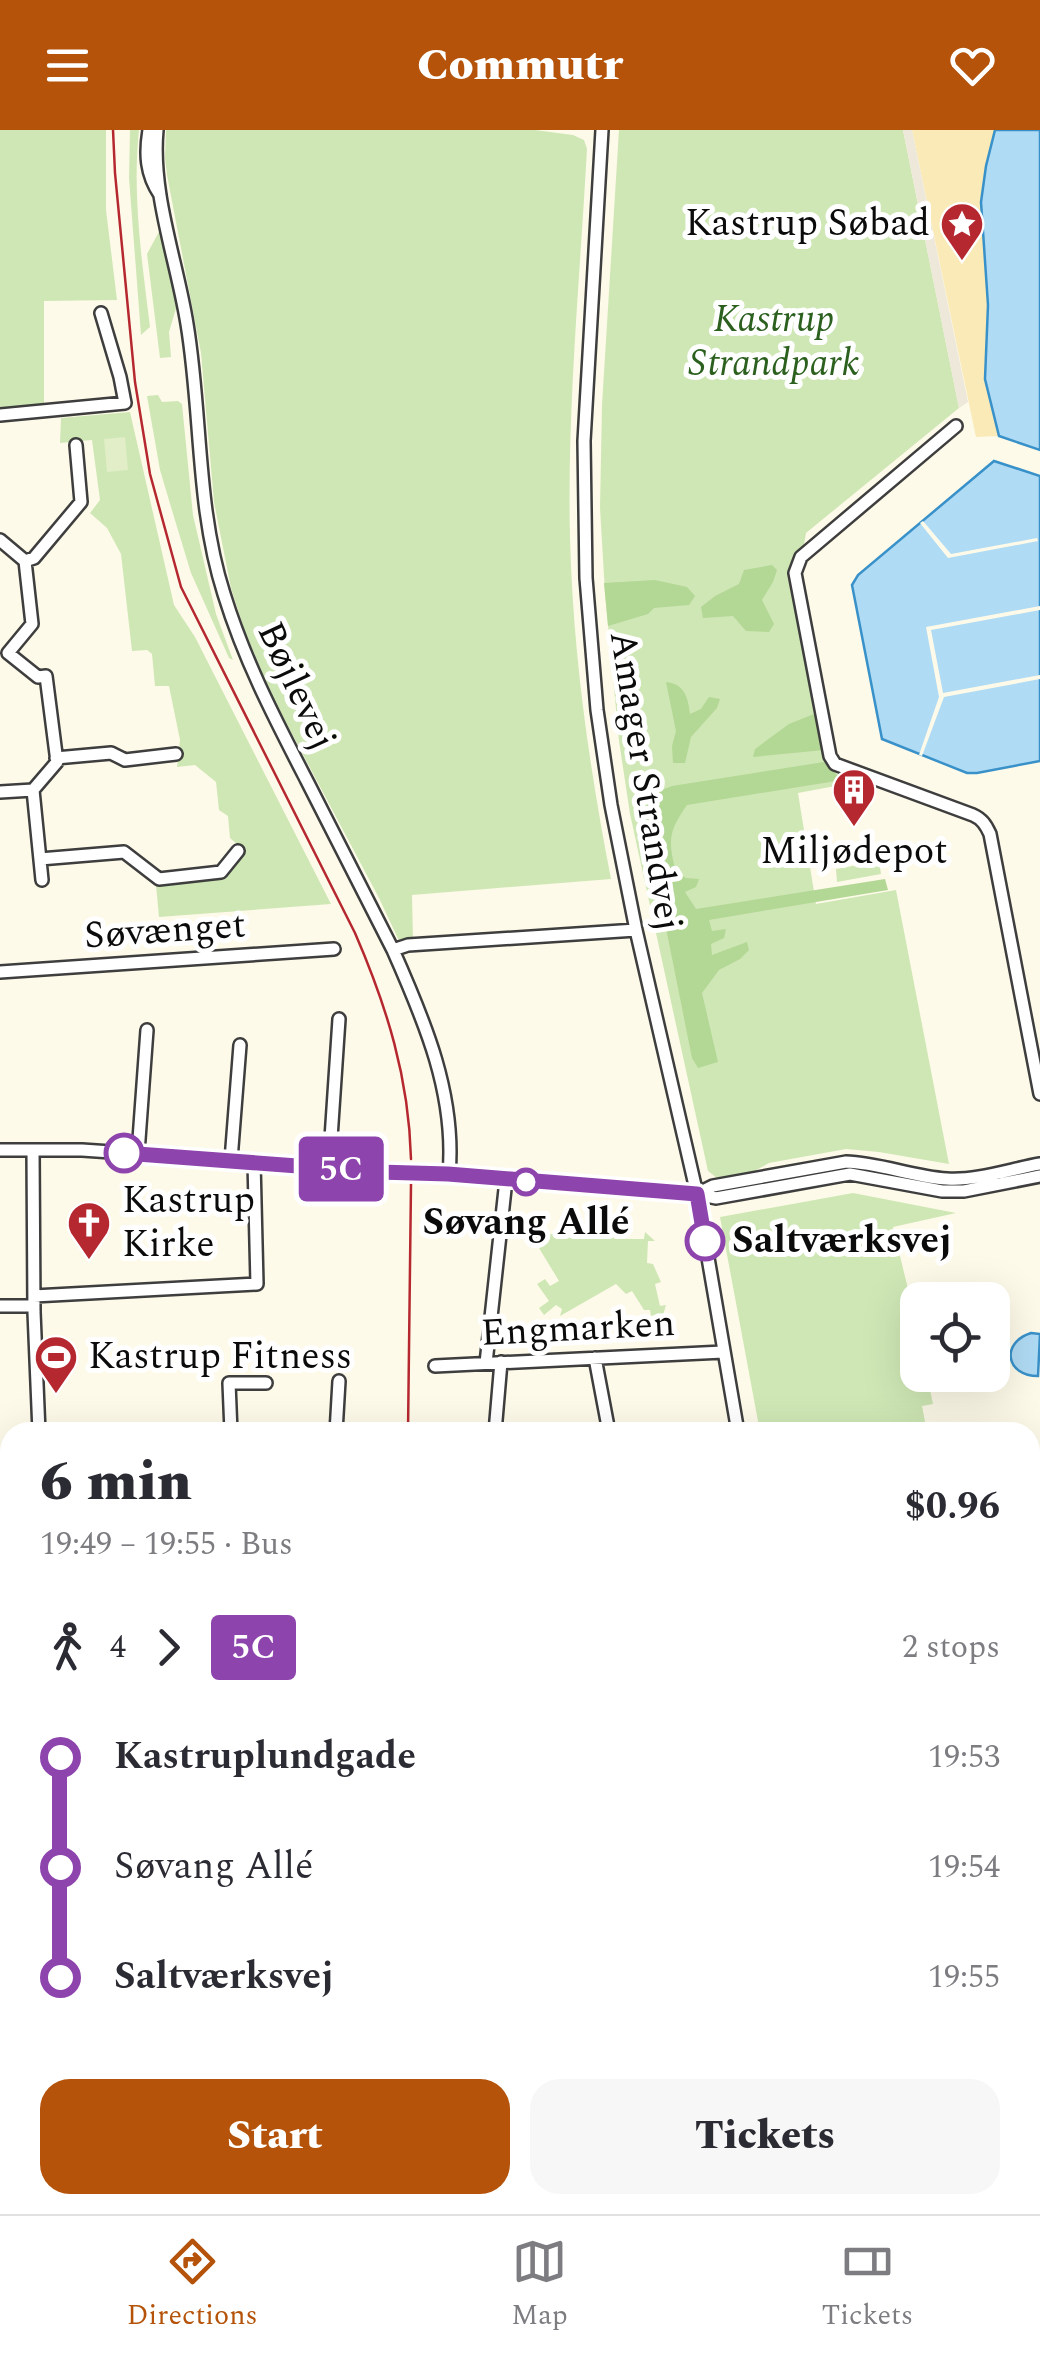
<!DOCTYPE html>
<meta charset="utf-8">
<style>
body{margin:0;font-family:Spectral,serif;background:#f7f7f7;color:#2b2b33;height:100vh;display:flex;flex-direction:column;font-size:38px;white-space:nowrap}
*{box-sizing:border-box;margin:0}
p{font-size:32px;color:#7c7c81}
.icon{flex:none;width:55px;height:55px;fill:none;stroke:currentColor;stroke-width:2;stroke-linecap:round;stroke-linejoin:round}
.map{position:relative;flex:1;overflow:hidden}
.side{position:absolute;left:0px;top:1292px;width:1040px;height:792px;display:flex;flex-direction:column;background:#fff;border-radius:30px 30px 0 0;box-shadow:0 10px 40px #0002}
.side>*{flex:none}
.badge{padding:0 20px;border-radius:8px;font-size:35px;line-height:65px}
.buttons{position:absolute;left:900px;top:1152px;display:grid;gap:20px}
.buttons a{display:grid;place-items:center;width:110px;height:110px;border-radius:20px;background:#fff;box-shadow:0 10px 40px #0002;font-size:50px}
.map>.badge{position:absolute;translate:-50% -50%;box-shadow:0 0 0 5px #fff}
.legs{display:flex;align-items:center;gap:15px;height:110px;padding:0 40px;font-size:32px}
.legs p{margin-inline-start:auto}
.headline{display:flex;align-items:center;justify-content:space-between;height:170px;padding:0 40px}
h1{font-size:55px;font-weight:800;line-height:75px}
.button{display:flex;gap:20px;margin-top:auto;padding:20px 40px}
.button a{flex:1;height:115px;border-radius:30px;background:#b45309;color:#fff;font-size:40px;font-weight:800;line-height:115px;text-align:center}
.button a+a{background:#f7f7f7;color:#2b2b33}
ul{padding:0 40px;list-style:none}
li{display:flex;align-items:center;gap:35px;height:110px;font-size:38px}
li i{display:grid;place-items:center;width:15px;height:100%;margin:0 12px;background:currentColor}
li i::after{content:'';width:25px;height:25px;margin:-12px;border:8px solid;border-radius:50%;background:#fff}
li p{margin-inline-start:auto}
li:first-child i{background:linear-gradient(#0000 50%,currentColor 0)}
li:last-child i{background:linear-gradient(currentColor 50%,#0000 0)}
header{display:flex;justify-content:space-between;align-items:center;height:130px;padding:0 40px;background:#b45309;color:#fff;font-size:45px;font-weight:800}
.tab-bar{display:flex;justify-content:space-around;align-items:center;height:140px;border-top:2px solid #e1e1e2;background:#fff;font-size:28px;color:#7c7c81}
.tab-bar a{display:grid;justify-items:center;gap:5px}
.tab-bar .selected{color:#b45309}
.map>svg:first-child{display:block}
.industrial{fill:#e9dfea}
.green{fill:#cfe7b5}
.forest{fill:#b3d795}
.sand{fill:#f9eab7}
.pitch{fill:#e1eec7}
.plaza{fill:#ede8da}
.water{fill:#b0dbf4;stroke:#3991c9;stroke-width:2.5}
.pier{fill:#fefae9}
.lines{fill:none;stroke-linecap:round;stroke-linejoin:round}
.minor-casing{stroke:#3e3e3e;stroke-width:16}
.minor{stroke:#fff;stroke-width:11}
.rail{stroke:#b62830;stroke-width:2.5}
.line-1-casing{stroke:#fff;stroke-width:22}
.line-1{stroke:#8e44ad;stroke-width:15}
.stop-1-dot{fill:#fff;stroke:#8e44ad;stroke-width:5}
.labels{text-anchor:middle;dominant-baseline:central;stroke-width:10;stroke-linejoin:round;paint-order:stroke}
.poi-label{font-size:38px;fill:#0b0b0b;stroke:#fff;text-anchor:start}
.park-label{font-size:38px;font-style:italic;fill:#2c601e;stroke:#fff}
.street-label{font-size:38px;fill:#0b0b0b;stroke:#fff}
.stop-label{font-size:38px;font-weight:bold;fill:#0b0b0b;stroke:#fff}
</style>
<header><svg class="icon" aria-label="menu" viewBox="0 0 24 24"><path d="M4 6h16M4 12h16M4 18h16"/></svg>Commutr<svg class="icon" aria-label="heart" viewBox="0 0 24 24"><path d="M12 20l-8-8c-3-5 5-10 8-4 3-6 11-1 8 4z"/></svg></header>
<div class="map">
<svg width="1040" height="2084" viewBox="0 0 1040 2084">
<rect width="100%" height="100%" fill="#fefae9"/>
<path class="industrial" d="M630 2075H866L868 2084H629Z"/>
<path class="green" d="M0 0H106V80L117 170 44 171V275L0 279Z
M130 0H139C132 66 142 131 150 197L141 205 129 48Z
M166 0H535L573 5 584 10 587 19C580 148 567 278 570 408 573 523 589 636 611 749L412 765 413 809 400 813 379 768 273 568 245 502 231 458 214 372 201 223 167 45 165 28Z
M619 0H903L959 278 806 403 800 438 824 627 846 654 798 663 816 774 896 760 949 1034 879 1022 846 1019 769 1033 751 1043 717 1048 708 1041 630 684 619 611 605 463 600 378 602 275Z
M161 98 177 175 169 202 171 227 160 228 147 124Z
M158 265 162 272 178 271 182 274 193 385 216 484 233 530 229 528 191 443 171 377 160 340 147 266Z
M130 282 174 475 195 507 331 774 159 787 156 755 222 747 245 721 230 708 228 686 219 680 216 652 195 635 177 637 180 610 169 556H155L152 524 147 520 132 521 121 424 107 398 90 383 100 370 92 310 60 313 61 288Z
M879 731 881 744 837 752 836 739Z
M853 1063 956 1083 893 1097 917 1196 918 1245H927L933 1274 922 1276 927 1302H760L720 1087Z
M525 1095H531V1102L562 1105 564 1098 613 1102 614 1109H644L645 1102 655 1111H648L647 1133 653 1134 661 1152 655 1154 660 1176 666 1175 663 1185 651 1186 650 1180H644L632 1161 626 1164 616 1154 560 1186 562 1179 556 1175 544 1185 539 1178 549 1171 537 1154 545 1149 550 1156 559 1151Z
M1030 1661 1040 1663V1709L1030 1707Z
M10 1740V1933H0V1741Z
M0 1969H10V2075H34V2084H0Z
M907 2075H998L1009 2080 1010 2084H908Z"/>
<path class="forest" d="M772 435 777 440 773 452 762 470 774 494 769 502 746 501 733 486 703 488 701 477 715 466 739 454 744 440Z
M655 450 687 457 695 466 689 475 654 478 648 484 608 496 604 453Z
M666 552C685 554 688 568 690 584L701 579 709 567 720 569 717 578 691 607 685 633H673L672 616 676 601Z
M819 582 824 620 753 627 755 619 789 594Z
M824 632 842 650 687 675C668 702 668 711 676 742L686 748 699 749 696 757 685 762 696 779 885 749 888 760 709 790 712 801 726 799 724 808 711 814 712 825 747 812 749 820 740 829 719 840 702 863 718 932 698 938 692 928 644 688 649 665 672 656Z"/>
<path class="sand" d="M912 0H995L986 36 981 72 988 175 985 249 999 306 976 307Z"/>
<path class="pitch" d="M125 307 128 340 107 342 104 309Z"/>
<path class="plaza" d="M903 0H912L968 272 959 278Z"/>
<path class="water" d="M995 0H1040V320L999 306 985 249 988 175 981 72 986 36Z
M994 331 1040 346V631L977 643H967L882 609 852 455 858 445Z
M1031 1203 1040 1204 1038 1246C1006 1246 1000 1213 1031 1203Z
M993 1216C1018 1242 986 1272 962 1245H992Z
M1040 2048V2084H1020L1017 2075H1030V2051Z"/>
<path class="pier" d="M923 391 951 424 1037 408 1038 411 948 428 920 393Z
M1040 476V480L931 500 943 563 1040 545V549L944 567 922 626 919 625 939 567 926 497Z"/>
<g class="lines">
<g class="minor-casing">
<path id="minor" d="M149 0C145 24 146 44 160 65
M157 0C151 64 177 131 187 194 202 284 196 377 224 464 245 532 275 589 307 651 336 708 365 764 393 820 425 892 456 965 449 1044
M602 0 584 311 586 448 597 580 611 675 636 800 697 1064 738 1302
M0 285 125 273 120 247 101 183
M956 296 801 427 795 443 830 626 835 634 973 685C982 689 986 695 990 704L1040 964
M0 410 25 431 32 494 8 523 38 547 46 546 57 632 33 660
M25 431 34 428 81 372 76 315
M56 628 111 623 125 630 176 624
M0 662 33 660 42 750
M40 729 124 722 159 749 221 742 238 721
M393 820 408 815 636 800
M0 842 334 819
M0 1020H82L126 1023 697 1064 716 1068 850 1044 942 1061H964L1040 1046
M33 1020 34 1182 39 1302
M138 1023 147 900
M231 1030 240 915
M329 1038 339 889
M697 1064 713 1056 846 1032C880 1033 913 1047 947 1049 977 1051 1011 1039 1040 1034
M34 1166 257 1154 254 1032
M0 1176H34
M595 1228 609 1302
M486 1233 506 1050
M435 1236 723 1222
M231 1302 229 1253H266
M336 1302 339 1251
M495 1302 501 1232
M0 1390H10
M0 1455 10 1456
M1030 1486 1040 1479
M0 1595H10
M0 1709 10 1708
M0 1938H10
M73 2075 74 2084
M197 2075 198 2084
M885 2075 887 2084
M374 2084 375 2075
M539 2084 540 2075"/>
</g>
<use href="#minor" class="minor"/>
<path class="rail" d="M113 0 115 43 135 252 150 344 181 457 355 803C387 877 409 948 411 1029
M408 1302 411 1054
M439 2084 440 2075"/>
</g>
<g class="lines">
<g class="line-1-casing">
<path id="line-1" d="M124 1023 378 1042 448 1044 697 1064 705 1111"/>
</g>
<use href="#line-1" class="line-1"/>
</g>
<defs>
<g id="sight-pin" transform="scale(2.25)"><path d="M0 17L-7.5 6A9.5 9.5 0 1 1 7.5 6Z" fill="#b62830" stroke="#fff"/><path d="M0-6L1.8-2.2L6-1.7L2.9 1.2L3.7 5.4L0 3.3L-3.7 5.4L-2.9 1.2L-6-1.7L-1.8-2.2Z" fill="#fff"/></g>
<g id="building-pin" transform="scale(2.25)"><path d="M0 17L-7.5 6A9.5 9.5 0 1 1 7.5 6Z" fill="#b62830" stroke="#fff"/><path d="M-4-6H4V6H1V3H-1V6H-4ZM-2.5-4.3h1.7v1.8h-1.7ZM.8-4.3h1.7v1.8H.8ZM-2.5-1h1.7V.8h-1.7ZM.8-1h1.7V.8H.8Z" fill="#fff"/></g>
<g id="church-pin" transform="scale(2.25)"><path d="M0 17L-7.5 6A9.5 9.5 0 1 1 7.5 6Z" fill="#b62830" stroke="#fff"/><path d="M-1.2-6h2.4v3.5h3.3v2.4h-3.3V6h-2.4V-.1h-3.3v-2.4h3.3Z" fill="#fff"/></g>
<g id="stadium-pin" transform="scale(2.25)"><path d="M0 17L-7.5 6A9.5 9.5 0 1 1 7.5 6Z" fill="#b62830" stroke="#fff"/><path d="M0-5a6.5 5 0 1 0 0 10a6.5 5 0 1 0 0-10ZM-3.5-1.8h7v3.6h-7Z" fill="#fff"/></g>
</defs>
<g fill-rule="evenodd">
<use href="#sight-pin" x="962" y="94"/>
<use href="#building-pin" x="854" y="660"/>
<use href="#church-pin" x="89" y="1093"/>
<use href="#stadium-pin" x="56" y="1227"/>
</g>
<g class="stop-1-dot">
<circle cx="124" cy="1023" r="18"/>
<circle cx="526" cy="1052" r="12"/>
<circle cx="705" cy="1111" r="18"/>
</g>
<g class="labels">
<g class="poi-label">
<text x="930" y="94" text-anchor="end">Kastrup Søbad</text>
<text x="854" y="722" text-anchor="middle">Miljødepot</text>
<text x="122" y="1071">Kastrup<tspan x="122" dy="44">Kirke</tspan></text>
<text x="88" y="1227">Kastrup Fitness</text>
</g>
<g class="park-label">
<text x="774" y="190">Kastrup<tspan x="774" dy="44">Strandpark</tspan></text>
</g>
<g class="street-label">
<text transform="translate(296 556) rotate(65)">Bøjlevej</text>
<text transform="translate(645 651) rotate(81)">Amager Strandvej</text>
<text transform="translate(165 801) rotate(-4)">Søvænget</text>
<text transform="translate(578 1199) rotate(-3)">Engmarken</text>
</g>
<g class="stop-label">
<text x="526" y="1093">Søvang Allé</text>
<text x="732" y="1111" text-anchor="start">Saltværksvej</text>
</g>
</g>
</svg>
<div class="buttons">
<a><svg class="icon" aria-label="locate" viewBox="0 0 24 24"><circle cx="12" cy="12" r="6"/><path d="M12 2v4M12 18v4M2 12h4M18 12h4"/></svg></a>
</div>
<b class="badge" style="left:341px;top:1039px;background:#8e44ad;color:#fff">5C</b>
<section class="side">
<div class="headline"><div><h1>6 min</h1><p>19:49 – 19:55 · Bus</p></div><b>$0.96</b></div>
<div class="legs"><svg class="icon" aria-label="walk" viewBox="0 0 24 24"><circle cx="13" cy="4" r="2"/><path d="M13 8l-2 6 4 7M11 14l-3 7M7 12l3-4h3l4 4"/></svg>4<svg class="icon" aria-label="forward" viewBox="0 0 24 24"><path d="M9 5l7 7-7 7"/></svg><b class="badge" style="background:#8e44ad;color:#fff">5C</b><p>2 stops</p></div>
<ul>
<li><i style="color:#8e44ad"></i><b>Kastruplundgade</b><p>19:53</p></li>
<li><i style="color:#8e44ad"></i><span>Søvang Allé</span><p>19:54</p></li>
<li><i style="color:#8e44ad"></i><b>Saltværksvej</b><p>19:55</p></li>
</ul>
<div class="button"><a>Start</a><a>Tickets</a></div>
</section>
</div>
<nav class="tab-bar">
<a class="selected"><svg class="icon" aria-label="directions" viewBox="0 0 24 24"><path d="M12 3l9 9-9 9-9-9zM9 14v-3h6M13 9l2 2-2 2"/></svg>Directions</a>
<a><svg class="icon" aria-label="map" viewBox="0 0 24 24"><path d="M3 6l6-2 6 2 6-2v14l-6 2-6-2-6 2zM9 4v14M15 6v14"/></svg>Map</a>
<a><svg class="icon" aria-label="tickets" viewBox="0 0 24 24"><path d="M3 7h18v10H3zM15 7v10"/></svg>Tickets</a>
</nav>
